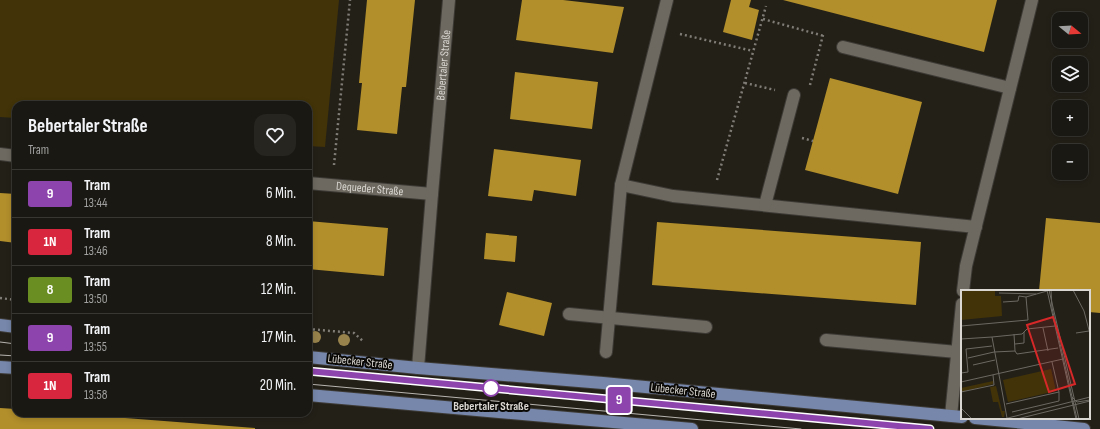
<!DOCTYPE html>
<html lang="de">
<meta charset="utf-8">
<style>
body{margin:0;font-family:"Sofia Sans Condensed",sans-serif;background:#272520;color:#f1f3f6;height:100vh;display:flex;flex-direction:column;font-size:15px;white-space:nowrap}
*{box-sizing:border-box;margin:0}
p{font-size:13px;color:#9fa09f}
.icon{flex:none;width:22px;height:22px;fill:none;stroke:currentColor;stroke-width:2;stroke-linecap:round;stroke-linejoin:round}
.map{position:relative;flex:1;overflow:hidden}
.panel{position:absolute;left:12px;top:101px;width:300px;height:316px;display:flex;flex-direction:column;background:#1a1812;border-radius:12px;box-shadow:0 2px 6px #0003,0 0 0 1px #383732}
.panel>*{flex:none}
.badge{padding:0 8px;border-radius:3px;font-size:14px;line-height:26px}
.needle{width:26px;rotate:108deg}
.controls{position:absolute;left:1052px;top:12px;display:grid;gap:8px}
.controls a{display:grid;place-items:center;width:36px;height:36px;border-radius:8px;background:#1a1812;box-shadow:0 2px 6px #0003,0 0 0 1px #383732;font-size:20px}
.map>.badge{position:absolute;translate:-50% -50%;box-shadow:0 0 0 2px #fff}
.round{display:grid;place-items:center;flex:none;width:42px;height:42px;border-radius:12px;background:#272520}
.summary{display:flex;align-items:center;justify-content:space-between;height:68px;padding:0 16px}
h1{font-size:19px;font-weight:700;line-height:30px}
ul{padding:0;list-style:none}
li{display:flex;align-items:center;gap:12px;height:48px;padding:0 16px;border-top:1px solid #383732}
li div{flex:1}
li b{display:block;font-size:15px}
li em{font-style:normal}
li .badge{min-width:44px;font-weight:700;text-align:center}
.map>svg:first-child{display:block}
.green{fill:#423308}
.building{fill:#b28f2b}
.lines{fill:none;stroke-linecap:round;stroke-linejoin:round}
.minor-casing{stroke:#3d3a35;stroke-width:14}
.major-casing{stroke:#3d3a35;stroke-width:14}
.path{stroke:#807d77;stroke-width:2.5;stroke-dasharray:2 3;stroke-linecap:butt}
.minor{stroke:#6d6960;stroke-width:12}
.major{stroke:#7687ab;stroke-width:12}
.tram{stroke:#b8b5b0;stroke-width:1}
.tree{fill:#98834c}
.line-casing{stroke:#fff;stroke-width:9}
.line{stroke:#8e44ad;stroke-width:6}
.stop-dot{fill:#fff;stroke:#8e44ad;stroke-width:2}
.labels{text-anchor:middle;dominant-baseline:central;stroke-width:4;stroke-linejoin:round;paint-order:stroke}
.street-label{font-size:12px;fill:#dad7d2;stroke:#0b0906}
.stop-label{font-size:12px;font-weight:bold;fill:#dad7d2;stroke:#0b0906}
.inset-road{fill:none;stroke:#6c6962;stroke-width:1}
.view{fill:#d62828;fill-opacity:0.15;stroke:#d62828;stroke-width:2}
.inset-edge{fill:none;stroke:#dad7d2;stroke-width:2}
</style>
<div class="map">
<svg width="1100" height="429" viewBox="0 0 1100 429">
<rect width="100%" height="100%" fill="#232018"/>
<path class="green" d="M0 0H339L325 147 308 146V105H16V118L0 117Z"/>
<path class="building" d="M367 0H415L406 87H402L397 134 357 130 362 83H359Z
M522 0H563L624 7 613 53 516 40Z
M731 0H751L749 7 759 10 752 40 723 32Z
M783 0H997L984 52Z
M515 72 598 82 592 129 510 119Z
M830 78 922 102 898 194 805 170Z
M494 149 581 160 576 196 534 190 532 201 488 196Z
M0 193 16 194V243L0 241Z
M1046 218 1100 223V313L1089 312V291H1039Z
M308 221 388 228 384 276 308 269Z
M657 222 921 242 916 305 652 285Z
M486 233 517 236 515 262 484 259Z
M507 292 552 303 544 336 499 325Z
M0 408 16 409V413H60L255 428V429H0Z"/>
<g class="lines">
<g class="minor-casing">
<g id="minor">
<path d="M843 47 1010 88"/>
<path d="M0 154 16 156"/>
<path id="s1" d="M308 183 432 194"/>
<path d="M621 185 673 196 976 227"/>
<path d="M765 205 794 95"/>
<path d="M963 291 966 266 1032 0"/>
<path d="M569 314 706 327"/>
<path d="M826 340 957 352"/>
<path d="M606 352 621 185 667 0"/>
<path id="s2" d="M418 368 432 194 449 0"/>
<path d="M951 416 962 304"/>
</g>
</g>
<g class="major-casing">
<path id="major" d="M0 325 16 327
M308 357 418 368 603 383 962 417
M0 367 16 368
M308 395 692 429
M975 418 1084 429"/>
</g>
<path class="path" d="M763 19 824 36
M680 34 753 51
M745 83 775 90
M810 85 823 35
M132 105V100
M802 138 813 141
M334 165 350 0
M717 180 766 6
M0 298 16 300
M308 329 354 333 364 342"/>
<use href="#minor" class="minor"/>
<use href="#major" class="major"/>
<path class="tram" d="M0 342 16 344
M0 355 16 356
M308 371 930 429
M308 384 801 429"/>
</g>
<g class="tree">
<circle cx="315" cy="337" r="6"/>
<circle cx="344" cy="340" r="6"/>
</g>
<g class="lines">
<g class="line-casing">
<path id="line" d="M308 371 930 429"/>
</g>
<use href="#line" class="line"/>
</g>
<circle class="stop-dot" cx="491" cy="388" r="8"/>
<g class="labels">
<g class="street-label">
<text stroke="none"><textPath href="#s2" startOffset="304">Bebertaler Straße</textPath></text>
<text stroke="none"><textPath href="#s1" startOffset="62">Dequeder Straße</textPath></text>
<text transform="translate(360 362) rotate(6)">Lübecker Straße</text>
<text transform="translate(683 391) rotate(6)">Lübecker Straße</text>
</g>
<g class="stop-label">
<text x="491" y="406">Bebertaler Straße</text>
</g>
</g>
<g transform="translate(961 290)">
<rect width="129" height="129" fill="#232018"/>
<path d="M0 0H34V6H40L41 26 0 30ZM90 79 95 101 47 112 42 90ZM32 91V94L0 102V98ZM35 96 41 121H44L43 127H41L37 112H32L29 97Z" fill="#423308"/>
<path class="inset-road" d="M86 0 115 129M88 0 118 129M90 0 91 18 116 129M112 0 123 21 129 44M38 3 75 4M42 12 57 11 58 6 65 7M0 36 67 30 65 7 86 1M82 38 87 61M115 43 128 41M0 49 31 47M54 54 63 53V42M54 61 56 64 97 58M33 62 54 61 53 44M7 68 33 62M12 75 34 70M0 83 7 82 5 59 31 56M0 92 102 69M0 102 33 95 32 85M111 107 116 112 129 110M45 114 98 102 91 72M0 118 11 129M51 122 98 111V102M46 128 31 47 61 44 66 39 94 36M43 129 129 107M56 129 129 111"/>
<path class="view" d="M92 27 114 94 88 102 66 35Z"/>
<rect width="129" height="129" class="inset-edge"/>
</g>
</svg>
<div class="controls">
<a><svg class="needle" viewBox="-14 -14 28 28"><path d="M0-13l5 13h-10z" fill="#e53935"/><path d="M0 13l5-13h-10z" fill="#9fa09f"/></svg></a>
<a><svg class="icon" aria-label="layers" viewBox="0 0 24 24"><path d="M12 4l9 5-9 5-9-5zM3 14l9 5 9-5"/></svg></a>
<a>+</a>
<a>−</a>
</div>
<b class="badge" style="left:619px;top:400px;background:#8e44ad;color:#fff">9</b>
<section class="panel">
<div class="summary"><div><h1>Bebertaler Straße</h1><p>Tram</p></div><a class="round"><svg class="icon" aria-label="heart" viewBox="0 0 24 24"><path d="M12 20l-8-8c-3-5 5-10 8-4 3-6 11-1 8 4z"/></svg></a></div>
<ul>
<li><span class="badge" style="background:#8e44ad;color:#fff">9</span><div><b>Tram</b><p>13:44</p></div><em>6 Min.</em></li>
<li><span class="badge" style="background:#d7263d;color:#fff">1N</span><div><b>Tram</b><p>13:46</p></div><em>8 Min.</em></li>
<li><span class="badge" style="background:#6b8e23;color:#fff">8</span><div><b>Tram</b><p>13:50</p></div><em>12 Min.</em></li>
<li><span class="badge" style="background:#8e44ad;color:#fff">9</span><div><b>Tram</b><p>13:55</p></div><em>17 Min.</em></li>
<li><span class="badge" style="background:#d7263d;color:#fff">1N</span><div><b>Tram</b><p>13:58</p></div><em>20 Min.</em></li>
</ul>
</section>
</div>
